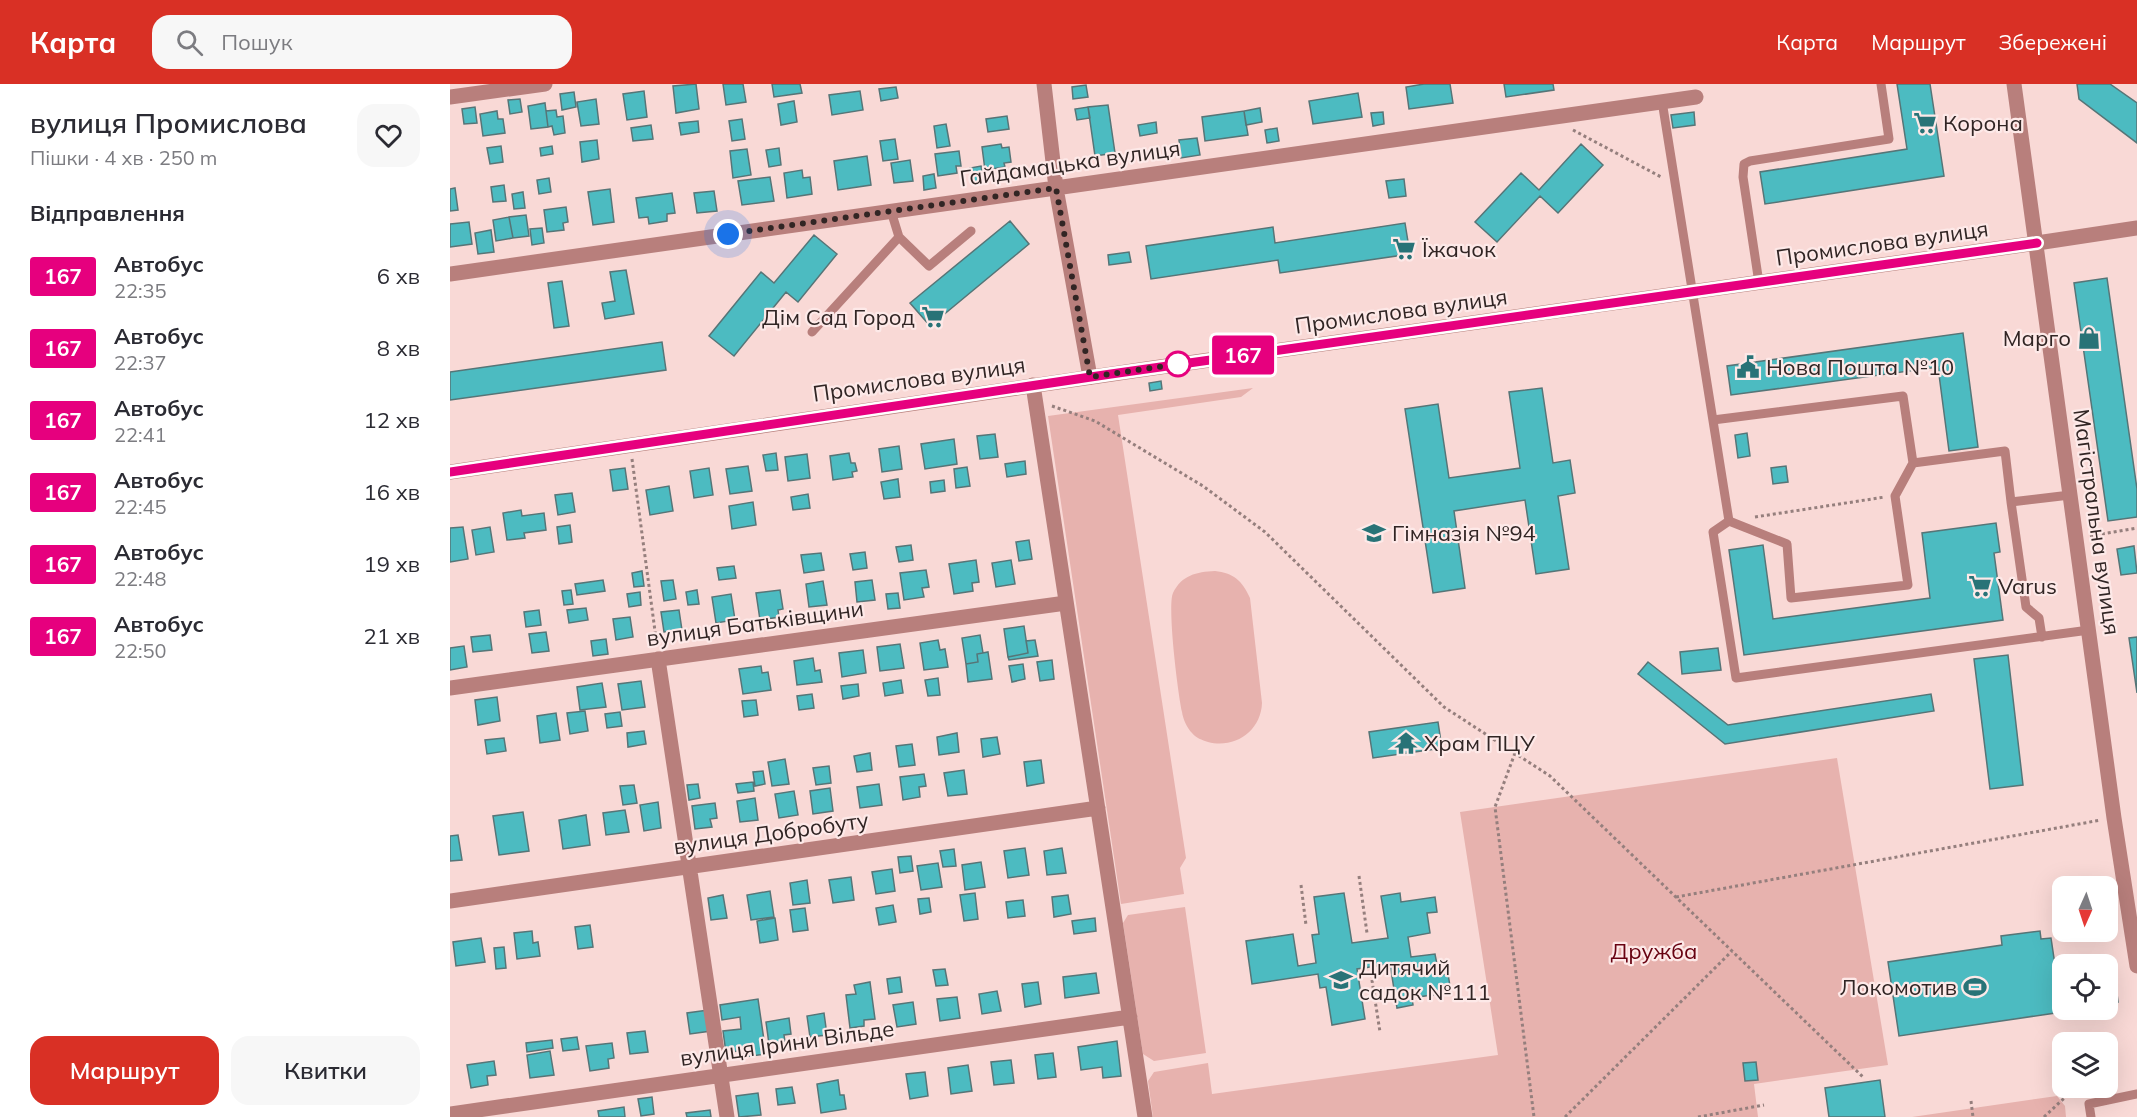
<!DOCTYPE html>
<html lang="uk">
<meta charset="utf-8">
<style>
body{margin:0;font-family:Mulish,sans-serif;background:#f7f7f7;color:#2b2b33;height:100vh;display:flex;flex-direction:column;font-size:22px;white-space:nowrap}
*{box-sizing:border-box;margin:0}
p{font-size:20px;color:#7c7c81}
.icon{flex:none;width:33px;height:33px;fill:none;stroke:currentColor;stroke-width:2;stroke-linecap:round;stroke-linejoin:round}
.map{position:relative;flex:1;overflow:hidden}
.side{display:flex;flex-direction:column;background:#fff;width:450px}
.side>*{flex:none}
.badge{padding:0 12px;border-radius:4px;font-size:21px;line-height:39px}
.needle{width:39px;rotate:183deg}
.tools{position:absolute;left:1602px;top:792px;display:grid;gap:12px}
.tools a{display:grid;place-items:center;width:66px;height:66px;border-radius:12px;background:#fff;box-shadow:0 6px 24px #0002;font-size:30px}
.you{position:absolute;width:30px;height:30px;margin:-15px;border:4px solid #fff;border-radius:50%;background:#1a73e8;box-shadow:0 0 0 9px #1a73e833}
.map>.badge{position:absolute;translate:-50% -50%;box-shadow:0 0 0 3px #fff}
h2{padding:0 30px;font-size:22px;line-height:54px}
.round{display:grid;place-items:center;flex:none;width:63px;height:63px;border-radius:18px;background:#f7f7f7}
.overview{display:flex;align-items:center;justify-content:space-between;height:102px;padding:0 30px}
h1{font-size:28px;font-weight:600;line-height:45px}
.cta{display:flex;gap:12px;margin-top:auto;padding:12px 30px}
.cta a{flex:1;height:69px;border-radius:18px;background:#d93025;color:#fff;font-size:24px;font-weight:600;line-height:69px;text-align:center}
.cta a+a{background:#f7f7f7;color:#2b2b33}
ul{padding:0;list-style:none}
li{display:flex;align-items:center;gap:18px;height:72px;padding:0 30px}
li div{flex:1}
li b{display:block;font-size:22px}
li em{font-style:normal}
li .badge{min-width:66px;font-weight:700;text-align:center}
header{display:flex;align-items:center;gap:36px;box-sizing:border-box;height:84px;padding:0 30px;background:#d93025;color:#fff}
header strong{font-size:28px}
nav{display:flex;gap:33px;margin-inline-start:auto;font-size:21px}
.search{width:420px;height:54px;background:#f7f7f7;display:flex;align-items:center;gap:15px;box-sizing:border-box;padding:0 21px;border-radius:18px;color:#7c7c81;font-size:22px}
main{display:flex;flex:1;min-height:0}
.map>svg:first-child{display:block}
.green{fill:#e7b2ae}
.building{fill:#4cbbc1;stroke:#567577;stroke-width:1.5}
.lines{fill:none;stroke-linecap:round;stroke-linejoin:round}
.path{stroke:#957f7d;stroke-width:3;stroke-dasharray:3 3;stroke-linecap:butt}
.service{stroke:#b87f7c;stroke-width:9}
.minor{stroke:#b87f7c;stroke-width:15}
.tertiary{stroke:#b87f7c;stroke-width:15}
.line-casing{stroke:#fff;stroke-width:14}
.line{stroke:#e6007e;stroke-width:9}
.walk{stroke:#312524;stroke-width:6;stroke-dasharray:0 10.8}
.stop-dot{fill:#fff;stroke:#e6007e;stroke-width:3}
.labels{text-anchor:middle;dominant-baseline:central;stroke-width:4.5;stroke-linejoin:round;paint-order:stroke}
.poi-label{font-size:22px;fill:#312524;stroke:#fde9e8;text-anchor:start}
.street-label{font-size:22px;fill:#312524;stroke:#fde9e8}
.park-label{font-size:22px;fill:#680211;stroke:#fde9e8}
</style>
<header>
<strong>Карта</strong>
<div class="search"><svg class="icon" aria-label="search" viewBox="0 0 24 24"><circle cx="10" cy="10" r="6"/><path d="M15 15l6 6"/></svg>Пошук</div>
<nav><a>Карта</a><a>Маршрут</a><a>Збережені</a></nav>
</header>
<main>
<section class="side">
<div class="overview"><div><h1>вулиця Промислова</h1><p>Пішки · 4 хв · 250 m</p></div><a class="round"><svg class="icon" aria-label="heart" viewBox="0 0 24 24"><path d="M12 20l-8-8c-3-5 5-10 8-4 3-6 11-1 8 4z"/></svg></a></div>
<h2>Відправлення</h2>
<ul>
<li><span class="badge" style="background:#e6007e;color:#fff">167</span><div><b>Автобус</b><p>22:35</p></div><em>6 хв</em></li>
<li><span class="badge" style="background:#e6007e;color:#fff">167</span><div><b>Автобус</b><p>22:37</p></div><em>8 хв</em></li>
<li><span class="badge" style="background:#e6007e;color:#fff">167</span><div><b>Автобус</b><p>22:41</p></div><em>12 хв</em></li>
<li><span class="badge" style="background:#e6007e;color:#fff">167</span><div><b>Автобус</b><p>22:45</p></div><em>16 хв</em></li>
<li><span class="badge" style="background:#e6007e;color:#fff">167</span><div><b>Автобус</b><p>22:48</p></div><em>19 хв</em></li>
<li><span class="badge" style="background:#e6007e;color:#fff">167</span><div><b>Автобус</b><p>22:50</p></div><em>21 хв</em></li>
</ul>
<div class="cta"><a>Маршрут</a><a>Квитки</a></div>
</section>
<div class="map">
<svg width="1687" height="1033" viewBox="0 0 1687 1033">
<rect width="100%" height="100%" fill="#f9d9d6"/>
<path class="green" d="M803 304 791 313 668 331 736 774 730 784 734 810 671 820 598 332Z
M765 487C783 489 792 496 800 514L812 619C811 647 785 665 758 658 752 656 746 654 742 649 737 644 733 635 732 628 728 610 717 522 723 509 732 491 746 488 765 487Z
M1387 674 1438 981 1304 1000 1308 1033H703L698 997 704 988 758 979 762 1010 1048 971 1010 728Z
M735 823 756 969 704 977 693 970 673 839 678 831Z
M1607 1012 1615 1022 1616 1033H1462Z"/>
<path class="building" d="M246 0 249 25 226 29 223 2Z
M273 0H293L296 18 276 21Z
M322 0H350L352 9 324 13Z
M974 0H1000L1003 19 959 25 956 3Z
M1054 0H1103L1104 6 1056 13Z
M1447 0H1480L1494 92 1315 120 1310 88 1457 65Z
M1627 0H1660L1687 19V59L1629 15Z
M636 1 638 13 623 15 622 3Z
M446 3 448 14 431 17 429 5Z
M194 7 197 33 177 36 173 10Z
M410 7 413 26 382 31 379 11Z
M124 8 126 23 112 26 110 10Z
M908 9 912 33 863 40 859 17Z
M70 15 72 28 60 30 58 16Z
M146 15 149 40 131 42 127 18Z
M344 17 347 38 331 41 328 20Z
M95 19 98 43 81 45 78 22Z
M658 21 665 69 645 72 638 23Z
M25 23 27 39 14 40 12 25Z
M638 23 640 34 627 36 625 25Z
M810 24 812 38 796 41 794 27Z
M106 26 107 33 113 32 115 49 104 51 102 42 98 43 96 27Z
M47 27 48 35H53L55 49 33 52 30 30Z
M794 27 798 51 755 57 752 33Z
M933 28 934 40 923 42 921 29Z
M1244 28 1245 41 1223 44 1221 31Z
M557 32 559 45 538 48 536 35Z
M292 35 295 55 282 57 279 37Z
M248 37 249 48 231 51 229 39Z
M706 38 707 49 690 52 688 41Z
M496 40 500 62 487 64 484 42Z
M201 41 203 55 183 57 181 44Z
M827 44 829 57 817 59 815 46Z
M747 54 750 71 731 74 729 56Z
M445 55 448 75 433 77 430 57Z
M147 56 149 75 132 78 130 58Z
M551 60 552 64 559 63 561 78 554 79 555 83 535 86 532 63Z
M1131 60 1153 81 1108 129 1090 112 1047 158 1025 138 1071 89 1089 106Z
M51 62 53 78 40 80 37 64Z
M102 62 103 70 91 72 90 64Z
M329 64 331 81 319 83 316 66Z
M297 65 301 91 283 94 280 67Z
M509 67 511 82H506L507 89 488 92 485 70Z
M417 72 421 101 388 106 384 77Z
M460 76 463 97 444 99 441 79Z
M531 82 534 97 522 98 520 84Z
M352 86 353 94 360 93 362 110 337 114 334 89Z
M484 90 486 104 474 106 473 92Z
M320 93 324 117 292 121 288 97Z
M99 94 101 108 89 110 87 96Z
M954 95 956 112 939 114 936 97Z
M54 101 56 117 43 118 41 103Z
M5 104 8 126 0 127V105Z
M160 105 164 138 143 141 138 108Z
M264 107 267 127 247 129 244 109Z
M73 108 75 124 64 125 62 110Z
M222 109 225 129 217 130V137L199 140 198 133 189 134 186 114Z
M116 123 118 138 113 139 114 146 97 148 94 126Z
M76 131 79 152 63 154 59 133Z
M59 133 63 154 46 157 43 136Z
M560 137 579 160 480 242 460 219Z
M19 138 22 160 0 163V140Z
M955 139 960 170 830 189 828 176 701 195 696 162 823 143 825 159Z
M92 144 94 159 82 161 80 145Z
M41 146 44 168 28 170 25 149Z
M364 151 387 170 348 218 336 208 284 272 259 252 311 188 324 199Z
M679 168 681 178 659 181 658 171Z
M176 186 184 230 155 235 152 219 165 217 160 188Z
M1657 194 1687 405V433L1658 437 1624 199Z
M112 197 119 242 104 244 98 199Z
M1513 249 1528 363 1499 367 1488 283 1281 311 1277 282Z
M212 258 216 286 0 316V288Z
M711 297 712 305 700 307 699 299Z
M1092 304 1103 379 1120 376 1125 409 1108 412 1119 485 1086 490 1075 416 1004 427 1015 504 983 509 955 325 988 320 999 394 1070 384 1059 308Z
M1297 349 1300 372 1288 374 1285 351Z
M545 350 548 373 530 375 527 352Z
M504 355 507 380 475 385 471 360Z
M449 362 452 385 432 388 429 365Z
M326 369 328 386 316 387 313 371Z
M399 369 401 379H405L407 387 402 388 403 393 383 396 380 372Z
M357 370 360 394 338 397 335 373Z
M575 377 576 390 557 393 555 380Z
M298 382 302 407 280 410 276 385Z
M1336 382 1338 398 1323 400 1321 384Z
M517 383 520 402 506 404 504 385Z
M175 384 178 405 163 407 160 386Z
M259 384 263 411 244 414 240 387Z
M448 395 450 413 434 415 431 398Z
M494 396 495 407 481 409 480 398Z
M219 402 223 427 200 431 196 406Z
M122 409 125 428 108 431 105 411Z
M358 410 360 424 343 426 341 413Z
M303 418 306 441 282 445 279 422Z
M71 426 72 432 94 429 96 446 74 449 75 454 57 456 53 429Z
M1546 439 1550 468 1544 469 1553 536 1294 571 1279 466 1313 461 1323 535 1480 514 1472 449Z
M120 441 122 458 109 460 107 443Z
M13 443 18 475 0 478V444Z
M40 443 44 468 26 471 22 446Z
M579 456 582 475 569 477 566 458Z
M461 461 463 476 449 478 446 463Z
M1684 462 1687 489 1671 491 1667 465Z
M415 468 417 484 403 486 400 470Z
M371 469 374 486 354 489 351 471Z
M526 476 529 498 522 499 523 507 504 510 499 480Z
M561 476 565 500 546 503 542 479Z
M284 482 286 494 269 496 267 484Z
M476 486 479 503 472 504 474 513 454 516 450 489Z
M192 487 194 502 184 503 182 489Z
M153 496 155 507 127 511 125 500Z
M223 496 226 515 214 517 211 497Z
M422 496 425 516 407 518 405 498Z
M373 497 377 521 359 523 356 500Z
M121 506 123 520 114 521 112 507Z
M247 506 249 520 238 521 236 508Z
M330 506 333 525 328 526 329 533 310 536 306 509Z
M190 508 191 521 179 523 177 510Z
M448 509 450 524 438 525 436 510Z
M281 510 285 536 266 539 262 513Z
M136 524 138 536 119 539 117 526Z
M89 526 91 541 76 543 74 528Z
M229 526 232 546 214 548 211 528Z
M180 533 183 553 166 556 163 535Z
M574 542 578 569 558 573 554 545Z
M96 548 99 567 82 569 79 550Z
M40 551 42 566 23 568 21 553Z
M530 551 533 569 527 570 528 578 516 580 512 554Z
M1687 553V609L1679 554Z
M156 555 158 570 143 572 141 557Z
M488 556 490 566 495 565 498 583 474 586 470 559Z
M585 556 588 572 559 576 558 573 578 569 576 557Z
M450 560 454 584 430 587 427 563Z
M14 562 17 583 0 586V564Z
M1268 564 1271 586 1232 590 1230 568Z
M413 566 416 589 392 593 389 569Z
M538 568 542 595 518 598 516 580 528 578 527 570Z
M1558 571 1573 701 1540 705 1524 575Z
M363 574 365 587 370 586 372 598 347 601 344 577Z
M602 576 604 595 590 597 587 578Z
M1198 578 1278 641 1481 610 1484 627 1275 660 1188 590Z
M573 580 575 595 562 598 559 582Z
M311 582 312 589 318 588 321 606 293 610 289 585Z
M488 594 490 611 478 612 475 596Z
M451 596 453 609 435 612 433 599Z
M191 597 195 623 172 626 168 600Z
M152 599 156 623 130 626 127 603Z
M408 600 409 612 393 615 391 602Z
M362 610 364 624 349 626 347 612Z
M47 613 50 637 28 641 25 616Z
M306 616 308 631 294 633 292 617Z
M135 627 138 647 120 650 117 629Z
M170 628 172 642 157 644 155 630Z
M106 629 110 656 90 659 87 632Z
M988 638 992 664 923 674 919 648Z
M194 647 196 660 178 663 177 649Z
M507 649 509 668 489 671 487 653Z
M547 653 550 670 533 673 531 655Z
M54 654 56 667 37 670 35 656Z
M462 660 465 681 449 683 446 662Z
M420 669 422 686 407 688 404 672Z
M335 675 339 700 322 702 318 678Z
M591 676 594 699 577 702 574 678Z
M379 682 381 699 366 701 363 684Z
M514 686 517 710 498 712 494 689Z
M313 687 315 700 305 702 303 688Z
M474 690 476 702 469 703 470 713 453 716 450 693Z
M303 698 304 707 288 709 286 700Z
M248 700 250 714 239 716 237 701Z
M429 700 432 721 410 724 407 703Z
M184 701 187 719 173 721 170 702Z
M380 704 383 727 363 730 360 707Z
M344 707 348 731 329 734 325 710Z
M305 714 308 736 290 738 287 717Z
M208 718 211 744 194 747 190 721Z
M265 719 267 734 260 735 262 743 245 745 242 722Z
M175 726 179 748 156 751 153 729Z
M73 728 79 767 49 771 43 732Z
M136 731 140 761 113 765 109 736Z
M8 751 12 776 0 777V752Z
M575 764 579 791 558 794 554 767Z
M612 764 616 789 597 791 594 767Z
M504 765 506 782 493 783 490 767Z
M461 772 463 787 450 789 448 773Z
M531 778 535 803 515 806 512 781Z
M488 779 492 803 471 806 467 782Z
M442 785 445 807 426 810 422 788Z
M401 793 404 816 383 819 379 796Z
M357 796 360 819 343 821 340 799Z
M320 807 324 833 301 836 297 811Z
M525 809 528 835 514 837 510 811Z
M894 809 902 859 938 854 931 812 950 809 951 818 985 813 987 828 977 829 980 849 958 853 961 873 985 870 989 891 998 890 1001 908 962 914 963 921 947 924 940 880 907 885 915 935 882 941 876 903 870 904 868 890 802 900 796 857 843 850 848 882 866 879 862 851 869 850 864 813Z
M273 811 277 834 261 836 258 814Z
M618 811 621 830 604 833 602 813Z
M479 814 481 828 470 830 468 815Z
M573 816 575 832 558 834 556 818Z
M443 821 446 838 429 841 426 824Z
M355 824 358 846 343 848 340 826Z
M325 834 328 856 310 859 307 837Z
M645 834 646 847 624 850 622 837Z
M140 841 143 863 128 865 125 843Z
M82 847 83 859 88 858 90 872 67 875 64 849Z
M1590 847 1591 855 1601 854 1612 928 1449 952 1438 878 1552 861 1551 852Z
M31 854 35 878 6 882 3 858Z
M54 863 56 884 46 885 44 864Z
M495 885 498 901 486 902 483 886Z
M646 889 649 909 615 914 613 893Z
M450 893 452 908 439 910 437 895Z
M420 898 425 935 414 936V942L400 944 396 911 406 910 404 901Z
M588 898 591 920 575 923 572 900Z
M1666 901 1668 918 1658 919V902Z
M547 907 551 927 532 930 529 910Z
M507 913 510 934 490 937 487 915Z
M308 915 316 970 294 973V966L276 969 273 947 291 945 290 933 272 936 270 921Z
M463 918 466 940 447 943 443 921Z
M258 926 261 947 240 950 237 929Z
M374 929 377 951 360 953 357 932Z
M339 934 341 950 334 951 335 958 319 960 316 938Z
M195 947 198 968 180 970 177 949Z
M127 953 129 965 113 967 111 955Z
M102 956 103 964 77 968 76 959Z
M667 957 671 992 653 994 652 983 631 986 628 963Z
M162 959 164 974 158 975 159 984 140 987 136 962Z
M100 967 104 991 80 994 77 971Z
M603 969 606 993 588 995 585 971Z
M561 976 564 999 544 1001 541 978Z
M44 977 46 991 37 992 38 1001 21 1004 17 981Z
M1306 978 1308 996 1295 997 1293 979Z
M518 981 522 1007 501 1010 498 984Z
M475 988 478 1012 460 1015 456 990Z
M388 996 390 1011H394L396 1025 371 1029 367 1000Z
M1430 996 1435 1033H1379L1375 1004Z
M342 1003 345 1019 328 1021 326 1005Z
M308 1009 311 1031 289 1033 286 1012Z
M202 1013 204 1030 191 1032 188 1015Z
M174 1023 175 1033H149L148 1027Z
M260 1026 261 1033H237L236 1029Z"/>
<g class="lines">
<path class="path" d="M1123 46 1213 94
M602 322 645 337 753 402 815 448 994 623 1100 692 1413 993
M182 375 207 562
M1305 433 1435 413
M1640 452 1687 444
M1065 669 1045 723 1084 1033
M909 792 917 849
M851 801 856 841
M1226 813 1651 736
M921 890 930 948
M1521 1017 1523 1033
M1115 1033 1282 867
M1248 1033 1314 1021
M1594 1033 1625 1004"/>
<path class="service" d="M1212 17 1279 437 1263 448 1286 594 1639 546
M441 127 449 153 479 182 521 147
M1309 199 1293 93 1294 80 1300 77 1439 55 1431 0
M362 248 449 153
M1263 336 1453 312 1463 379 1555 367 1561 418
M1279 437 1337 460 1341 514 1458 501 1445 412 1463 379
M1592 553 1589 534 1576 523 1561 418 1620 411
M1641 1033 1639 1020 1687 1010"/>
<path class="minor" d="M594 0 606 104 640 293
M0 13 95 0
M1587 159 1687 144
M0 190 1246 13
M583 301 695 1033
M208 575 277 1033
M0 604 616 519
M0 817 648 724
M0 1030 680 933"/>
<path class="tertiary" d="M1564 0 1664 734 1687 882
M0 388 703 284 1587 159"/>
</g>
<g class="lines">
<g class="line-casing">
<path id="line" d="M0 388 661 290 1587 159"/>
</g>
<use href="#line" class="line"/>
<path class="walk" d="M278 150 606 104 640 293 728 280"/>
</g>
<defs>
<g id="supermarket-bare" transform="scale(1.8)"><path d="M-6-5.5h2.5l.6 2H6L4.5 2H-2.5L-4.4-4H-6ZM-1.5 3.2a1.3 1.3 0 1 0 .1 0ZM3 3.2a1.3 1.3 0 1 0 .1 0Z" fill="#287377" stroke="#fde9e8" stroke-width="2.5" paint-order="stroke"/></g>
<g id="shop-bare" transform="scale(1.8)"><path d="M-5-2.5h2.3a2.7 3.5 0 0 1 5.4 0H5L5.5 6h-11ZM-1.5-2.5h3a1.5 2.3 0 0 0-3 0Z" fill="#287377" stroke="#fde9e8" stroke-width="2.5" paint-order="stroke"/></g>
<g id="civic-bare" transform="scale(1.8)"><path d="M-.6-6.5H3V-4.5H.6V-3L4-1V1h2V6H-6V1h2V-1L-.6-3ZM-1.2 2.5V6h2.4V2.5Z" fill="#287377" stroke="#fde9e8" stroke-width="2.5" paint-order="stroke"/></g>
<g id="school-bare" transform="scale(1.8)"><path d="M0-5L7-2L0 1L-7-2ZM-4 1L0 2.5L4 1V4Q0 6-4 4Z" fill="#287377" stroke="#fde9e8" stroke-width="2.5" paint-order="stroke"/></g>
<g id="temple-bare" transform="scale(1.8)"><path d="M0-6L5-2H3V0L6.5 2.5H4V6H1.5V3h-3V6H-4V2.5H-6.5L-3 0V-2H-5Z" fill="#287377" stroke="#fde9e8" stroke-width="2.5" paint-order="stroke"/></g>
<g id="stadium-bare" transform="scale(1.8)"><path d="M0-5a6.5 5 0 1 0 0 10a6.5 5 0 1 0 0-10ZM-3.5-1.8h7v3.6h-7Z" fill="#287377" stroke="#fde9e8" stroke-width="2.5" paint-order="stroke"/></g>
</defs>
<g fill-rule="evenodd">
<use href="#supermarket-bare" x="1475" y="39"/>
<use href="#supermarket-bare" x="954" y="165"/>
<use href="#supermarket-bare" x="483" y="233"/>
<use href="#shop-bare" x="1639" y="254"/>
<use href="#civic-bare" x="1298" y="283"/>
<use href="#school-bare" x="924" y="449"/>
<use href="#supermarket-bare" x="1530" y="502"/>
<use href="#temple-bare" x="956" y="659"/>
<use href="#school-bare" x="891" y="896"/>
<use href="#stadium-bare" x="1525" y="903"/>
</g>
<circle class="stop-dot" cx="728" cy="280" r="12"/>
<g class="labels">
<g class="poi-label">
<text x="1493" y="39">Корона</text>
<text x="972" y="165">Їжачок</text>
<text x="465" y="233" text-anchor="end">Дім Сад Город</text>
<text x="1621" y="254" text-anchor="end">Марго</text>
<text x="1316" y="283">Нова Пошта №10</text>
<text x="942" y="449">Гімназія №94</text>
<text x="1548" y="502">Varus</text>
<text x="974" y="659">Храм ПЦУ</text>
<text x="909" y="883">Дитячий<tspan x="909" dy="25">садок №111</tspan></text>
<text x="1507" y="903" text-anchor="end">Локомотив</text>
</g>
<g class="street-label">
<text transform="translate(620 79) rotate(-8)">Гайдамацька вулиця</text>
<text transform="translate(1432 159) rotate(-8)">Промислова вулиця</text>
<text transform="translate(951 227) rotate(-8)">Промислова вулиця</text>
<text transform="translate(469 295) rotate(-8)">Промислова вулиця</text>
<text transform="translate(1647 438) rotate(82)">Магістральна вулиця</text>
<text transform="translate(305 539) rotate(-8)">вулиця Батьківщини</text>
<text transform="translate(321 749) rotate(-8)">вулиця Добробуту</text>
<text transform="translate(337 959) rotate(-8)">вулиця Ірини Вільде</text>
</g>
<g class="park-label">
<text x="1204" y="867">Дружба</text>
</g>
</g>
</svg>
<div class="tools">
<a><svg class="needle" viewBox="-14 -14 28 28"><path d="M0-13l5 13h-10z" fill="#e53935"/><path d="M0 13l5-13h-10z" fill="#7c7c81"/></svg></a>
<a><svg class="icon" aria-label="locate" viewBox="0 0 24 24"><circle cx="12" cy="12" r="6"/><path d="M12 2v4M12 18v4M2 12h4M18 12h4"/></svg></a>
<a><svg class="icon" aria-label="layers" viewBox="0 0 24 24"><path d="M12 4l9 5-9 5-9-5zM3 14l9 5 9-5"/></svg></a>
</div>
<div class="you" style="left:278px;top:150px"></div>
<b class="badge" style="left:793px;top:271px;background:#e6007e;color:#fff">167</b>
</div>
</main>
